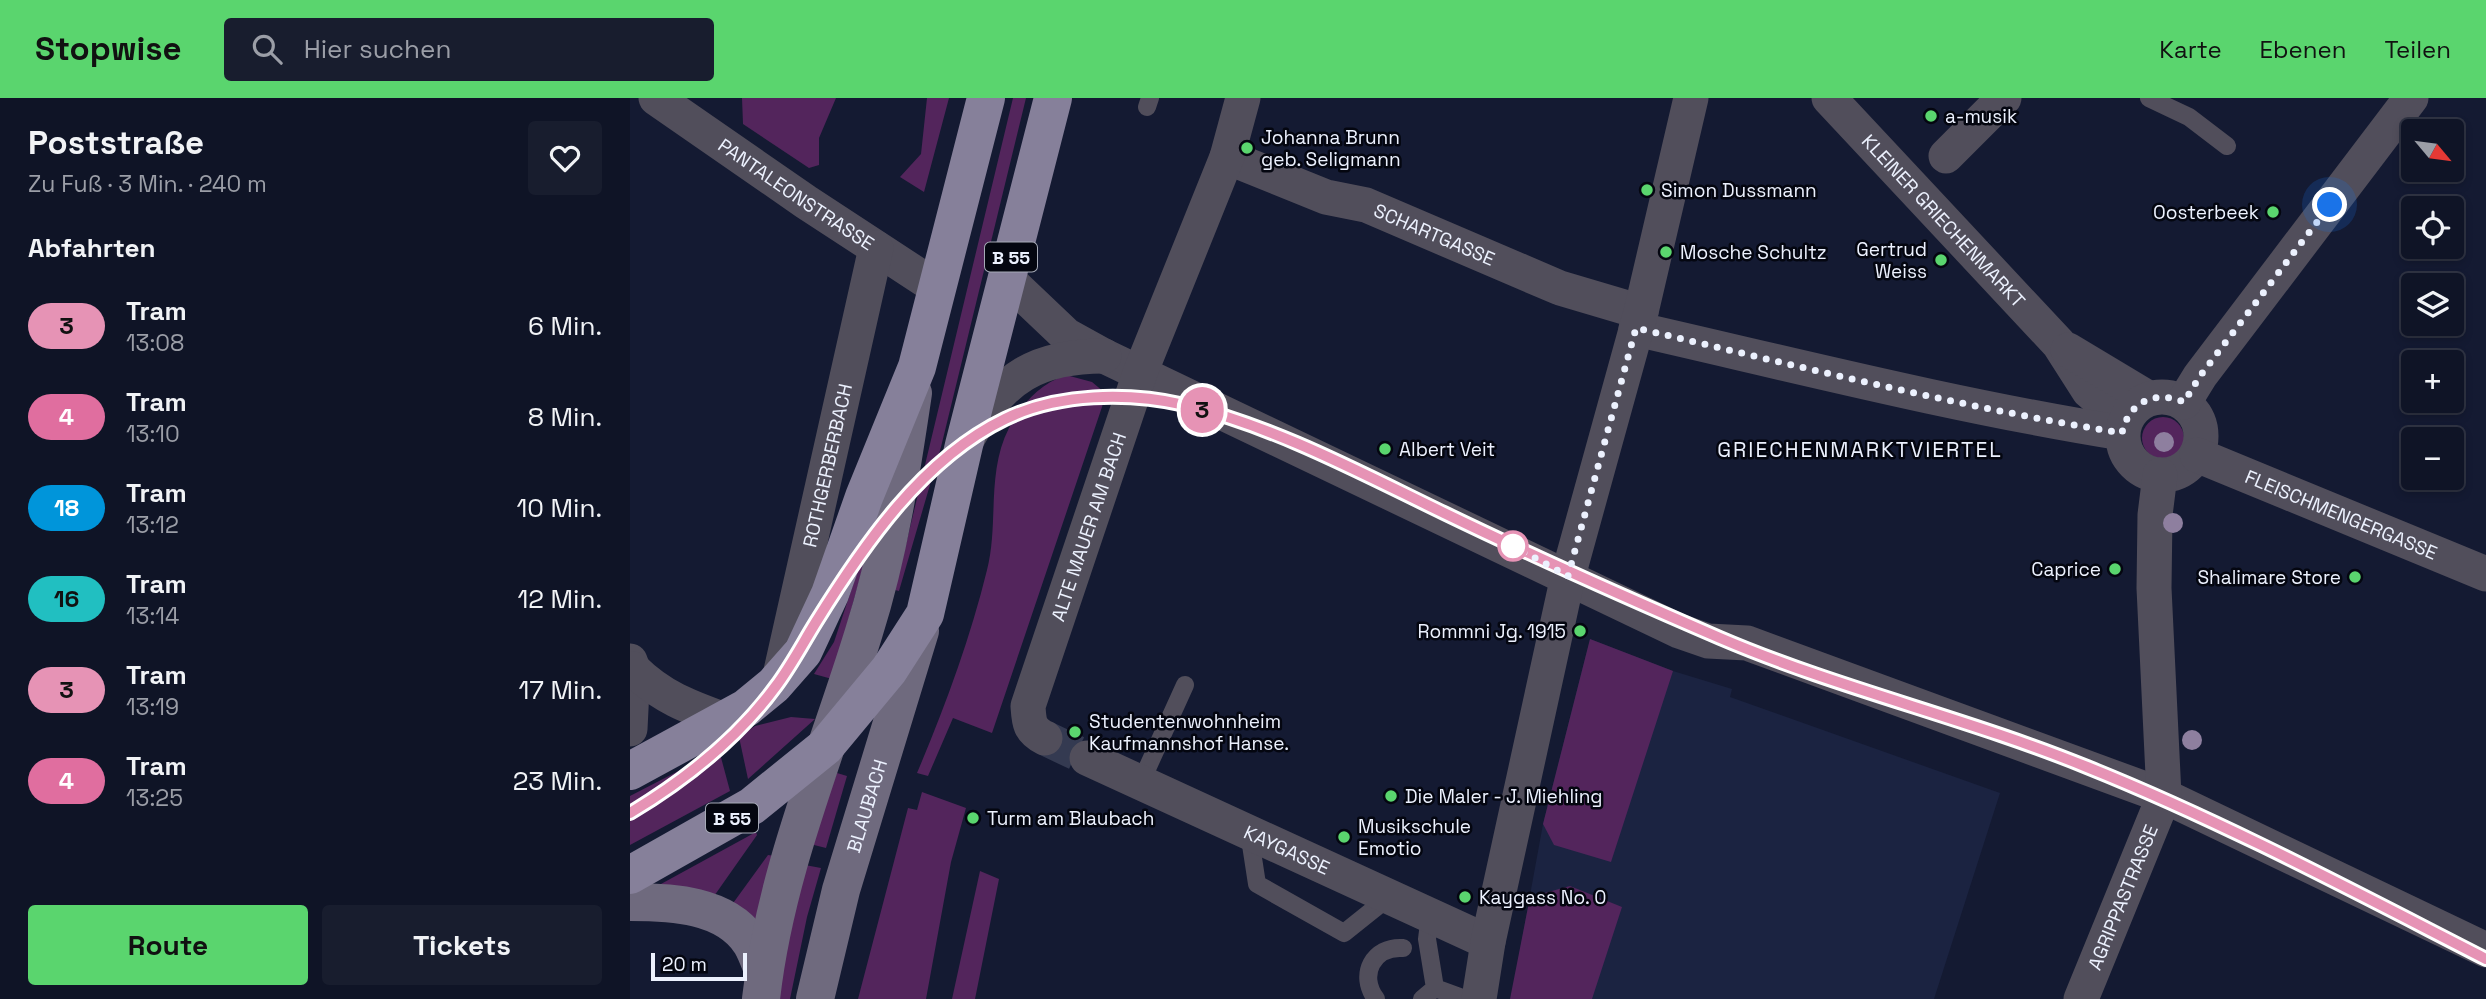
<!DOCTYPE html>
<html lang="de">
<meta charset="utf-8">
<style>
body{margin:0;font-family:"Space Grotesk",sans-serif;background:#181d2e;color:#f1f3f6;height:100vh;display:flex;flex-direction:column;font-size:26px;white-space:nowrap}
*{box-sizing:border-box;margin:0}
p{font-size:23px;color:#9b9ea7}
.icon{flex:none;width:38px;height:38px;fill:none;stroke:currentColor;stroke-width:2;stroke-linecap:round;stroke-linejoin:round}
.map{position:relative;flex:1;overflow:hidden}
.sheet{display:flex;flex-direction:column;background:#0f1426;width:630px}
.sheet>*{flex:none}
.badge{padding:0 14px;border-radius:23px;font-size:24px;line-height:46px}
.needle{width:46px;rotate:119deg}
.fabs{position:absolute;left:1771px;top:21px;display:grid;gap:14px}
.fabs a{display:grid;place-items:center;width:63px;height:63px;border-radius:7px;background:#0f1426;box-shadow:0 4px 10px #0003,0 0 0 2px #2f3343;font-size:35px}
.scale{position:absolute;left:21px;bottom:18px;width:96px;box-sizing:border-box;padding-left:7px;border:4px solid #ecf1fe;border-top:0;font-size:19px;line-height:24px;white-space:nowrap;color:#ecf1fe;-webkit-text-stroke:5px #040610;paint-order:stroke}
.you{position:absolute;width:35px;height:35px;margin:-18px;border:5px solid #fff;border-radius:50%;background:#1a73e8;box-shadow:0 0 0 10px #1a73e833}
.map>.badge{position:absolute;translate:-50% -50%;box-shadow:0 0 0 4px #fff}
h2{padding:0 28px;font-size:26px;line-height:63px}
.round{display:grid;place-items:center;flex:none;width:74px;height:74px;border-radius:7px;background:#181d2e}
.head{display:flex;align-items:center;justify-content:space-between;height:119px;padding:0 28px}
h1{font-size:33px;font-weight:800;line-height:52px}
.button{display:flex;gap:14px;margin-top:auto;padding:14px 28px}
.button a{flex:1;height:80px;border-radius:7px;background:#5ad56e;color:#111;font-size:28px;font-weight:800;line-height:80px;text-align:center}
.button a+a{background:#181d2e;color:#f1f3f6}
ul{padding:0;list-style:none}
li{display:flex;align-items:center;gap:21px;height:91px;padding:0 28px}
li div{flex:1}
li b{display:block;font-size:26px}
li em{font-style:normal}
li .badge{min-width:77px;font-weight:700;text-align:center}
header{display:flex;align-items:center;gap:42px;box-sizing:border-box;height:98px;padding:0 35px;background:#5ad56e;color:#111}
header strong{font-size:33px}
nav{display:flex;gap:38px;margin-inline-start:auto;font-size:24px}
.search{width:490px;height:63px;background:#181d2e;display:flex;align-items:center;gap:18px;box-sizing:border-box;padding:0 24px;border-radius:7px;color:#9b9ea7;font-size:26px}
main{display:flex;flex:1;min-height:0}
.map>svg:first-child{display:block}
.built{fill:#1b2341}
.green{fill:#53255c}
.lines{fill:none;stroke-linecap:round;stroke-linejoin:round}
.minor-tunnel{stroke:#343a51;stroke-width:35;stroke-dasharray:35 18;stroke-linecap:butt}
.service{stroke:#514e5b;stroke-width:18}
.minor{stroke:#514e5b;stroke-width:35}
.secondary{stroke:#6f6a7e;stroke-width:38}
.primary{stroke:#86809a;stroke-width:38}
.tree{fill:#8e7f9f}
.line-casing{stroke:#fff;stroke-width:16}
.line{stroke:#e693b5;stroke-width:10}
.walk{stroke:#ecf1fe;stroke-width:7;stroke-dasharray:0 12.6}
.poi-dot{fill:#5ad56e;stroke:#040610;stroke-width:2.5}
.stop-dot{fill:#fff;stroke:#e693b5;stroke-width:3.5}
.labels{text-anchor:middle;dominant-baseline:central;stroke-width:5;stroke-linejoin:round;paint-order:stroke}
.shield{fill:#040610;stroke:#a6aab7;stroke-width:2}
.shield-label{font-size:18px;font-weight:bold;fill:#ecf1fe}
.poi-label{font-size:19px;fill:#ecf1fe;stroke:#040610;text-anchor:start}
.street-label{font-size:19px;fill:#ecf1fe;stroke:#040610}
.neighbourhood-label{font-size:21px;letter-spacing:2px;fill:#ecf1fe;stroke:#040610}
</style>
<header>
<strong>Stopwise</strong>
<div class="search"><svg class="icon" aria-label="search" viewBox="0 0 24 24"><circle cx="10" cy="10" r="6"/><path d="M15 15l6 6"/></svg>Hier suchen</div>
<nav><a>Karte</a><a>Ebenen</a><a>Teilen</a></nav>
</header>
<main>
<section class="sheet">
<div class="head"><div><h1>Poststraße</h1><p>Zu Fuß · 3 Min. · 240 m</p></div><a class="round"><svg class="icon" aria-label="heart" viewBox="0 0 24 24"><path d="M12 20l-8-8c-3-5 5-10 8-4 3-6 11-1 8 4z"/></svg></a></div>
<h2>Abfahrten</h2>
<ul>
<li><span class="badge" style="background:#e693b5;color:#111">3</span><div><b>Tram</b><p>13:08</p></div><em>6 Min.</em></li>
<li><span class="badge" style="background:#e06e9f;color:#fff">4</span><div><b>Tram</b><p>13:10</p></div><em>8 Min.</em></li>
<li><span class="badge" style="background:#0095da;color:#fff">18</span><div><b>Tram</b><p>13:12</p></div><em>10 Min.</em></li>
<li><span class="badge" style="background:#21bfc1;color:#111">16</span><div><b>Tram</b><p>13:14</p></div><em>12 Min.</em></li>
<li><span class="badge" style="background:#e693b5;color:#111">3</span><div><b>Tram</b><p>13:19</p></div><em>17 Min.</em></li>
<li><span class="badge" style="background:#e06e9f;color:#fff">4</span><div><b>Tram</b><p>13:25</p></div><em>23 Min.</em></li>
</ul>
<div class="button"><a>Route</a><a>Tickets</a></div>
</section>
<div class="map">
<svg width="1856" height="901" viewBox="0 0 1856 901">
<rect width="100%" height="100%" fill="#141a32"/>
<path class="built" d="M960 541 1043 573 1102 591 1100 599 1370 695 1304 901H881L913 726Z"/>
<path class="green" d="M112 0H206L189 40V67L179 70 113 26Z
M297 0H319L294 94 270 79 291 56Z
M383 0H396L311 349 269 493 265 492Z
M436 277 462 284 474 294V303L362 635 323 620 298 678 287 675C315 609 340 541 357 472 369 426 356 375 379 330 392 306 409 286 436 277Z
M1512 340a21 21 0 1 1 42 0a21 21 0 1 1-42 0Z
M252 400 202 581 184 576 204 544Z
M960 541 1043 573 981 764 924 747 913 726Z
M161 619 185 621 118 681 109 639 125 628Z
M89 652 100 693 0 747V698Z
M207 675 217 678 196 750 180 746Z
M292 694 336 710 321 764 296 901H228L278 710 287 712Z
M126 734 127 737 82 801 31 786Z
M138 757 145 758 125 824 101 808Z
M175 767 191 770 177 819 160 901H146Z
M350 773 369 781 345 901H322Z
M940 788 992 809 962 901H880L900 799Z"/>
<g class="lines">
<path class="minor-tunnel" d="M415 640 457 660"/>
<path class="service" d="M1519 0 1559 19 1597 48
M517 9 520 0
M511 684 555 587
M619 734 627 786 714 835 759 799
M805 890 835 901
M746 901C728 877 743 848 773 850
M792 901 805 890 797 841 800 817"/>
<g class="minor">
<path id="s1" d="M26 0 176 104 306 189"/>
<path id="s2" d="M1199 0 1429 246 1459 293 1495 324"/>
<path d="M1316 58 1374 0"/>
<path id="s3" d="M597 59 696 99 736 107 930 190 1011 214"/>
<path d="M376 180 436 237 474 258 1049 533 1078 543 1117 545 1534 698 1856 852"/>
<path d="M1006 231C1168 268 1329 309 1492 335"/>
<path d="M1438 252 1518 300"/>
<circle cx="1532" cy="338" r="39"/>
<path d="M1554 304 1570 278 1781 0"/>
<path d="M339 338C372 279 408 258 474 258"/>
<path id="s4" d="M1567 357 1856 476"/>
<path d="M0 563 3 571 0 631"/>
<path d="M3 571C31 599 59 609 95 622"/>
<path id="s5" d="M149 582 246 150"/>
<path id="s6" d="M415 640C399 632 399 624 398 608L510 275 597 59 613 0"/>
<path id="s7" d="M457 660 858 844"/>
<path d="M849 901 858 844 938 478 1011 214 1061 0"/>
<path id="s8" d="M1451 901 1534 698 1524 490 1525 417 1530 377"/>
</g>
<g class="secondary">
<path d="M0 804C41 804 96 806 121 845 126 853 130 865 134 875"/>
<path d="M131 901C145 774 197 655 234 534 259 455 271 376 283 295"/>
<path id="s9" d="M185 901 211 792 290 533"/>
</g>
<path class="primary" d="M0 673 116 610 144 587 173 554 200 496 234 399 287 269 356 0
M0 777 122 708 195 649 259 572 295 516 334 347 423 0"/>
</g>
<g class="tree">
<circle cx="1534" cy="344" r="10"/>
<circle cx="1543" cy="425" r="10"/>
<circle cx="1562" cy="642" r="10"/>
</g>
<g class="lines">
<g class="line-casing">
<path id="line" d="M0 715C55 682 108 640 146 588 161 568 173 545 186 524 233 448 292 361 375 321 428 295 498 294 555 307 646 329 731 375 814 415 905 459 997 500 1090 540 1209 591 1337 620 1457 669 1594 724 1725 794 1856 861"/>
</g>
<use href="#line" class="line"/>
<path class="walk" d="M883 448 938 478 1006 230C1168 268 1329 309 1492 335 1499 303 1526 292 1554 304L1570 278 1700 107"/>
</g>
<g class="poi-dot">
<circle cx="1301" cy="18" r="7"/>
<circle cx="617" cy="50" r="7"/>
<circle cx="1017" cy="92" r="7"/>
<circle cx="1643" cy="114" r="7"/>
<circle cx="1036" cy="154" r="7"/>
<circle cx="1311" cy="162" r="7"/>
<circle cx="755" cy="351" r="7"/>
<circle cx="1485" cy="471" r="7"/>
<circle cx="1725" cy="479" r="7"/>
<circle cx="950" cy="533" r="7"/>
<circle cx="445" cy="634" r="7"/>
<circle cx="761" cy="698" r="7"/>
<circle cx="343" cy="720" r="7"/>
<circle cx="714" cy="739" r="7"/>
<circle cx="835" cy="799" r="7"/>
</g>
<circle class="stop-dot" cx="883" cy="448" r="14"/>
<g class="labels">
<g class="shield">
<rect x="355" y="144.5" width="52" height="29" rx="5"/>
<rect x="76" y="705.5" width="52" height="29" rx="5"/>
</g>
<g class="shield-label">
<text x="381" y="159">B 55</text>
<text x="102" y="720">B 55</text>
</g>
<g class="poi-label">
<text x="1315" y="18">a-musik</text>
<text x="631" y="39">Johanna Brunn<tspan x="631" dy="22">geb. Seligmann</tspan></text>
<text x="1031" y="92">Simon Dussmann</text>
<text x="1629" y="114" text-anchor="end">Oosterbeek</text>
<text x="1297" y="151" text-anchor="end">Gertrud<tspan x="1297" dy="22">Weiss</tspan></text>
<text x="1050" y="154">Mosche Schultz</text>
<text x="769" y="351">Albert Veit</text>
<text x="1471" y="471" text-anchor="end">Caprice</text>
<text x="1711" y="479" text-anchor="end">Shalimare Store</text>
<text x="936" y="533" text-anchor="end">Rommni Jg. 1915</text>
<text x="459" y="623">Studentenwohnheim<tspan x="459" dy="22">Kaufmannshof Hanse.</tspan></text>
<text x="775" y="698">Die Maler - J. Miehling</text>
<text x="357" y="720">Turm am Blaubach</text>
<text x="728" y="728">Musikschule<tspan x="728" dy="22">Emotio</tspan></text>
<text x="849" y="799">Kaygass No. 0</text>
</g>
<g class="street-label">
<text stroke="none"><textPath href="#s1" startOffset="170">PANTALEONSTRASSE</textPath></text>
<text stroke="none"><textPath href="#s2" startOffset="168">KLEINER GRIECHENMARKT</textPath></text>
<text stroke="none"><textPath href="#s3" startOffset="222">SCHARTGASSE</textPath></text>
<text stroke="none"><textPath href="#s5" startOffset="220">ROTHGERBERBACH</textPath></text>
<text stroke="none"><textPath href="#s4" startOffset="156">FLEISCHMENGERGASSE</textPath></text>
<text stroke="none"><textPath href="#s6" startOffset="228">ALTE MAUER AM BACH</textPath></text>
<text stroke="none"><textPath href="#s9" startOffset="200">BLAUBACH</textPath></text>
<text stroke="none"><textPath href="#s7" startOffset="220">KAYGASSE</textPath></text>
<text stroke="none"><textPath href="#s8" startOffset="110">AGRIPPASTRASSE</textPath></text>
</g>
<g class="neighbourhood-label">
<text x="1230" y="351">GRIECHENMARKTVIERTEL</text>
</g>
</g>
</svg>
<div class="fabs">
<a><svg class="needle" viewBox="-14 -14 28 28"><path d="M0-13l5 13h-10z" fill="#e53935"/><path d="M0 13l5-13h-10z" fill="#9b9ea7"/></svg></a>
<a><svg class="icon" aria-label="locate" viewBox="0 0 24 24"><circle cx="12" cy="12" r="6"/><path d="M12 2v4M12 18v4M2 12h4M18 12h4"/></svg></a>
<a><svg class="icon" aria-label="layers" viewBox="0 0 24 24"><path d="M12 4l9 5-9 5-9-5zM3 14l9 5 9-5"/></svg></a>
<a>+</a>
<a>−</a>
</div>
<div class="scale">20 m</div>
<div class="you" style="left:1700px;top:107px"></div>
<b class="badge" style="left:572px;top:312px;background:#e693b5;color:#111">3</b>
</div>
</main>
